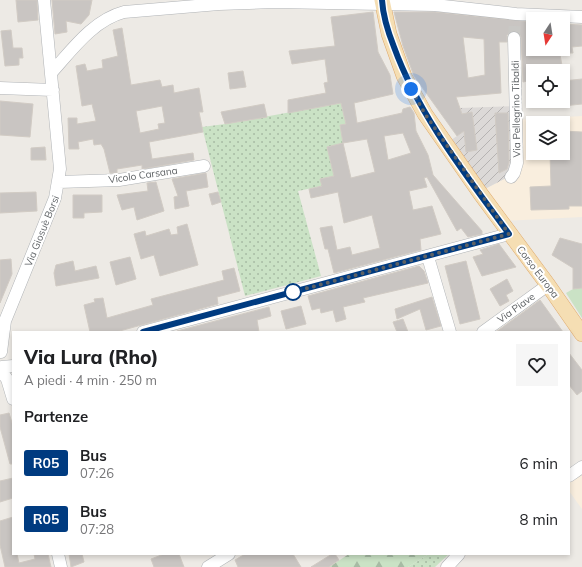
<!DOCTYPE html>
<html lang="it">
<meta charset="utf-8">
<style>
body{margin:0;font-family:Mulish,sans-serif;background:#f6f6f6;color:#202124;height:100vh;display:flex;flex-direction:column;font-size:15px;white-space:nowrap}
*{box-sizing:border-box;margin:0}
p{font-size:13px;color:#757577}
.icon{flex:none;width:22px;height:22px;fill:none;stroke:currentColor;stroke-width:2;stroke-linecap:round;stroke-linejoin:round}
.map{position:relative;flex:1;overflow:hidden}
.drawer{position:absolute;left:12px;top:331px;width:558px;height:224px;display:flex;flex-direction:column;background:#fff;border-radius:0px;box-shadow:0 2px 6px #0003}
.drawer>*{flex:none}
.badge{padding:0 8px;border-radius:3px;font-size:14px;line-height:26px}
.needle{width:26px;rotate:192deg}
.buttons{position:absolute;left:526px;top:12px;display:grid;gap:8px}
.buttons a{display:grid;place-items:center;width:44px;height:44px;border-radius:0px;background:#fff;box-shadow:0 2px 6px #0003;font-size:20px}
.you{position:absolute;width:20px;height:20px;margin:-10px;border:3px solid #fff;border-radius:50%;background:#1a73e8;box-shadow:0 0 0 6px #1a73e833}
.map>.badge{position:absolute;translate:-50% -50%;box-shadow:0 0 0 2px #fff}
h2{padding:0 12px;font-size:15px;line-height:36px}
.round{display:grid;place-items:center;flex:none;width:42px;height:42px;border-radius:0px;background:#f6f6f6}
.head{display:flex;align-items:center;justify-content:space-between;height:68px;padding:0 12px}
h1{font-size:19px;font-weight:800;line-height:30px}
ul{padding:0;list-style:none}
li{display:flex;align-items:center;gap:12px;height:56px;padding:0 12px}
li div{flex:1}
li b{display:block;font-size:15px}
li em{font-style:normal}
li .badge{min-width:44px;font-weight:700;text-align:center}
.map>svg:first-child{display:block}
.commercial{fill:#f9eede;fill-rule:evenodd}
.industrial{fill:url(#industrial-furrows)}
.grass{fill:url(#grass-dots)}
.forest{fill:url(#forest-firs)}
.park{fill:#cae2c5}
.building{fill:#c9c5c2;stroke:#d1cbc4;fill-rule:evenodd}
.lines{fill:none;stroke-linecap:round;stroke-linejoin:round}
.minor-tunnel{stroke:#c9c8c5;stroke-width:12;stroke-dasharray:12 6;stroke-linecap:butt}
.minor-casing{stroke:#b0b3b6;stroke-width:13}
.major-casing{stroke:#dfa96c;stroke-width:16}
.minor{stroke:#fff;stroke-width:12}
.major{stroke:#f5deb3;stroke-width:15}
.line-casing{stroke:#fff;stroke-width:9}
.line{stroke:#003b80;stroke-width:6}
.walk{stroke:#5d6164;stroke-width:4;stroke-dasharray:0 7.2}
.stop-dot{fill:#fff;stroke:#003b80;stroke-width:2}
.labels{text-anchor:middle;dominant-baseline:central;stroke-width:4;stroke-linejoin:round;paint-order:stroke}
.street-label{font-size:10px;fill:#5d6164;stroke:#fff}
</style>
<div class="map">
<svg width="582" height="567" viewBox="0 0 582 567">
<defs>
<pattern id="industrial-furrows" width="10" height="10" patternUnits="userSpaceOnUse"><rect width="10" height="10" fill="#dcd9d7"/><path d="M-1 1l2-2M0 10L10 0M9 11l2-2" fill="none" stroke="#b6b3b2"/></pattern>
<pattern id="grass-dots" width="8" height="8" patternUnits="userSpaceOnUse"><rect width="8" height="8" fill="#cae2c5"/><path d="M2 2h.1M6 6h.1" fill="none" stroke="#a7bba4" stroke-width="1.8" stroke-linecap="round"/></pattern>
<pattern id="forest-firs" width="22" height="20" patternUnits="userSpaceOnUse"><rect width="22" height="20" fill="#cae2c5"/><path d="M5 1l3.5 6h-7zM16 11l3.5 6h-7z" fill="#a7bba4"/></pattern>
</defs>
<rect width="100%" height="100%" fill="#edeae5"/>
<path class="commercial" d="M582 116V217L502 221 481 191 510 176 515 120ZM533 123H563V153H533Z
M582 471V509L569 491V479Z"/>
<path class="industrial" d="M515 106 510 176 481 191 447 143 464 131 460 108Z"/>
<path class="grass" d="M341 103 346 124 340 125 343 143 327 147 334 176 321 179 322 186 298 191 321 276 245 296 202 127 225 124Z
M429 554H449L435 567H408Z"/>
<path class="forest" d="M349 554H429L408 567H329Z"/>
<path class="park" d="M582 288V318L566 293 573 289Z"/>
<path class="building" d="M16 0H37L38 20 18 22Z
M52 0H92L89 15 81 24 66 21 67 32 55 34Z
M373 12 378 52 390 75 393 94 354 103 357 123 402 113 403 109 410 107 414 113 416 131 428 155 433 175 482 231V234L468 237 461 228 457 231 427 177 424 178 427 187 409 191 413 210 432 206 441 234 420 239 421 250 334 273 328 249H325L320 228 332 226 337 250 350 247 352 255 380 248 372 215 344 223 338 192 311 198 309 189 322 186 320 179 334 176 327 147 343 143 340 125 346 124 341 103 288 113V100L326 93 324 83 328 82 325 59 292 64 289 51 335 46 331 17ZM403 133 411 153 388 160 384 136ZM367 139 375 172 351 178 343 143Z
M394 12H435L533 22V49H559L563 71H533V80L523 82 521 37 517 31 510 32 507 35V42H499L501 93 456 97 462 114 472 112 477 150 466 152 464 131 457 136 414 76 403 46ZM463 37 484 39 485 75 468 78Z
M563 24 582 25V46L572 47 573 53H563Z
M122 28 131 85 160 80 162 87 173 85 174 93 199 88 203 112H199L203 132 149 142 152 159 193 153 194 160 142 169V165L117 169V173H110L104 149 101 144 94 145 93 139 78 142 79 149H69L68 118H77V124L96 121 92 104 82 106 76 66 85 64 87 71 103 68 102 60 118 56 113 30ZM162 106 165 123 158 124 159 129 140 133 136 111Z
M11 30 13 48H22L23 58H19V65L5 66 1 31Z
M243 71 246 87 230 89 228 73Z
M582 79V104L563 106V81Z
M0 101 33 104 30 137 0 135Z
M264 104 267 117 225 124 221 112Z
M495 113H508L509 162 507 169 499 173Z
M563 131 582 132V206H569V209L531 210 530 187 551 186 550 153H563Z
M45 147 46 160H31V148Z
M206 173 208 187 186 191 189 206 175 209 174 197 178 196 172 179Z
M156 182 164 211 137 220 134 207 122 210 117 195 148 191 147 183Z
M36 192 37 211 0 213V193Z
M218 192 221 202 212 205 209 194Z
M73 195H102V212L84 213V218H73Z
M187 224 198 265 160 276 154 255 141 259 134 234 145 231 146 236 169 229 171 235 178 234 177 227Z
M560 238 582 244V288L573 289V268L552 255Z
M499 244 516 267 482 276 473 257 483 254 480 250Z
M130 257 136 279 116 285 110 262Z
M11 259 12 274 0 303V260Z
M73 261 75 271 96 266 99 278 56 286 54 273 56 265Z
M466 261 480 319 460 324 445 266Z
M419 266 424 271 428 283 363 298 365 302 343 307 346 319 336 322 333 310 321 313 320 308 312 310 308 296Z
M234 268 240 291 217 297 218 304 116 332H90L84 305 95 302 94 299 103 298 107 318 153 305 151 299 224 280 222 271Z
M507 279 513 291 506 295 509 301 500 306 490 289Z
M432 297 441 326 426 330 420 309 397 319 395 309Z
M540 300 563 332H496Z
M301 306 306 324 286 329 281 311Z
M269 307 271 316 257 320 259 332H178L177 331Z
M403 319 408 332H397L393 322Z
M569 353 582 370V391L577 395 569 385Z
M9 413 13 426V464H10L0 427V415Z
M13 478V498L0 502V481Z
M13 517V554H17L19 563 35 559 34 554H48L51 567H5L0 545V521Z
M69 554H82L84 562 71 567Z
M164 554H179L184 567H154L151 559Z
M245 554H293L301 567H238L235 560Z
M332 554H335L339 560 329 567H311Z"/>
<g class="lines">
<path class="minor-tunnel" d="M514 38 515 20"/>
<g class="minor-casing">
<path id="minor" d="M51 73C71 51 93 20 124 12L219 4 275 2 435 5 516 14 582 17
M0 88 53 90
M511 177 514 173 517 163 514 38
M59 182 119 180 204 166
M428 257 450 332
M0 328 5 321 55 198 60 169 44 0
M143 332 509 234
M483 332 548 285
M1 352 5 321
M2 367 13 366
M0 370 7 379 13 399
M569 476 582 467
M58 554 61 567
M208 567 229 554
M447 567 459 554"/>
</g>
<g class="major-casing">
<path id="major" d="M382 0 389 34 404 76 425 114 480 193 548 285 582 334"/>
</g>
<use href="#minor" class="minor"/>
<use href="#major" class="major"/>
</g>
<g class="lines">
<g class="line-casing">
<path id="line" d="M143 332 509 234C466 175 419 116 394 47 388 32 383 16 382 0"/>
</g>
<use href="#line" class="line"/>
<path class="walk" d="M293 292 509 234 425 114 411 89"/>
</g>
<circle class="stop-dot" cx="293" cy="292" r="8"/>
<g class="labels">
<g class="street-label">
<text transform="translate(516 109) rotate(-91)">Via Pellegrino Tibaldi</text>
<text transform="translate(143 175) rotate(-8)">Vicolo Carsana</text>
<text transform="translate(42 231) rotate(-68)">Via Giosuè Borsi</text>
<text transform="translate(538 272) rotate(53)">Corso Europa</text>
<text transform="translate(516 308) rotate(-36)">Via Piave</text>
</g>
</g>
</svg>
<div class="buttons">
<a><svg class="needle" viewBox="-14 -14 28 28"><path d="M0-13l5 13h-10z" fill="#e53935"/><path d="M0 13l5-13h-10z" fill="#757577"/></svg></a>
<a><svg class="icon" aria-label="locate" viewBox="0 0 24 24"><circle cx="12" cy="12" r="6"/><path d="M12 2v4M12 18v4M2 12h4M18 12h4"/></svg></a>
<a><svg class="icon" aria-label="layers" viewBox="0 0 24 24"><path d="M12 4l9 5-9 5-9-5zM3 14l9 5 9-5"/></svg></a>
</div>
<div class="you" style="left:411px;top:89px"></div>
<section class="drawer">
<div class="head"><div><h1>Via Lura (Rho)</h1><p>A piedi · 4 min · 250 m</p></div><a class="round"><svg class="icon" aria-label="heart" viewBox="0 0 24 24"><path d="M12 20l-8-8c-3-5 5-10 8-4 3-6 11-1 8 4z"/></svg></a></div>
<h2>Partenze</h2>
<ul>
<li><span class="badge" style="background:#003b80;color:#fff">R05</span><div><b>Bus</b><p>07:26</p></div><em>6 min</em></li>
<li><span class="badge" style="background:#003b80;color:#fff">R05</span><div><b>Bus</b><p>07:28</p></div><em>8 min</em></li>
</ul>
</section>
</div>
